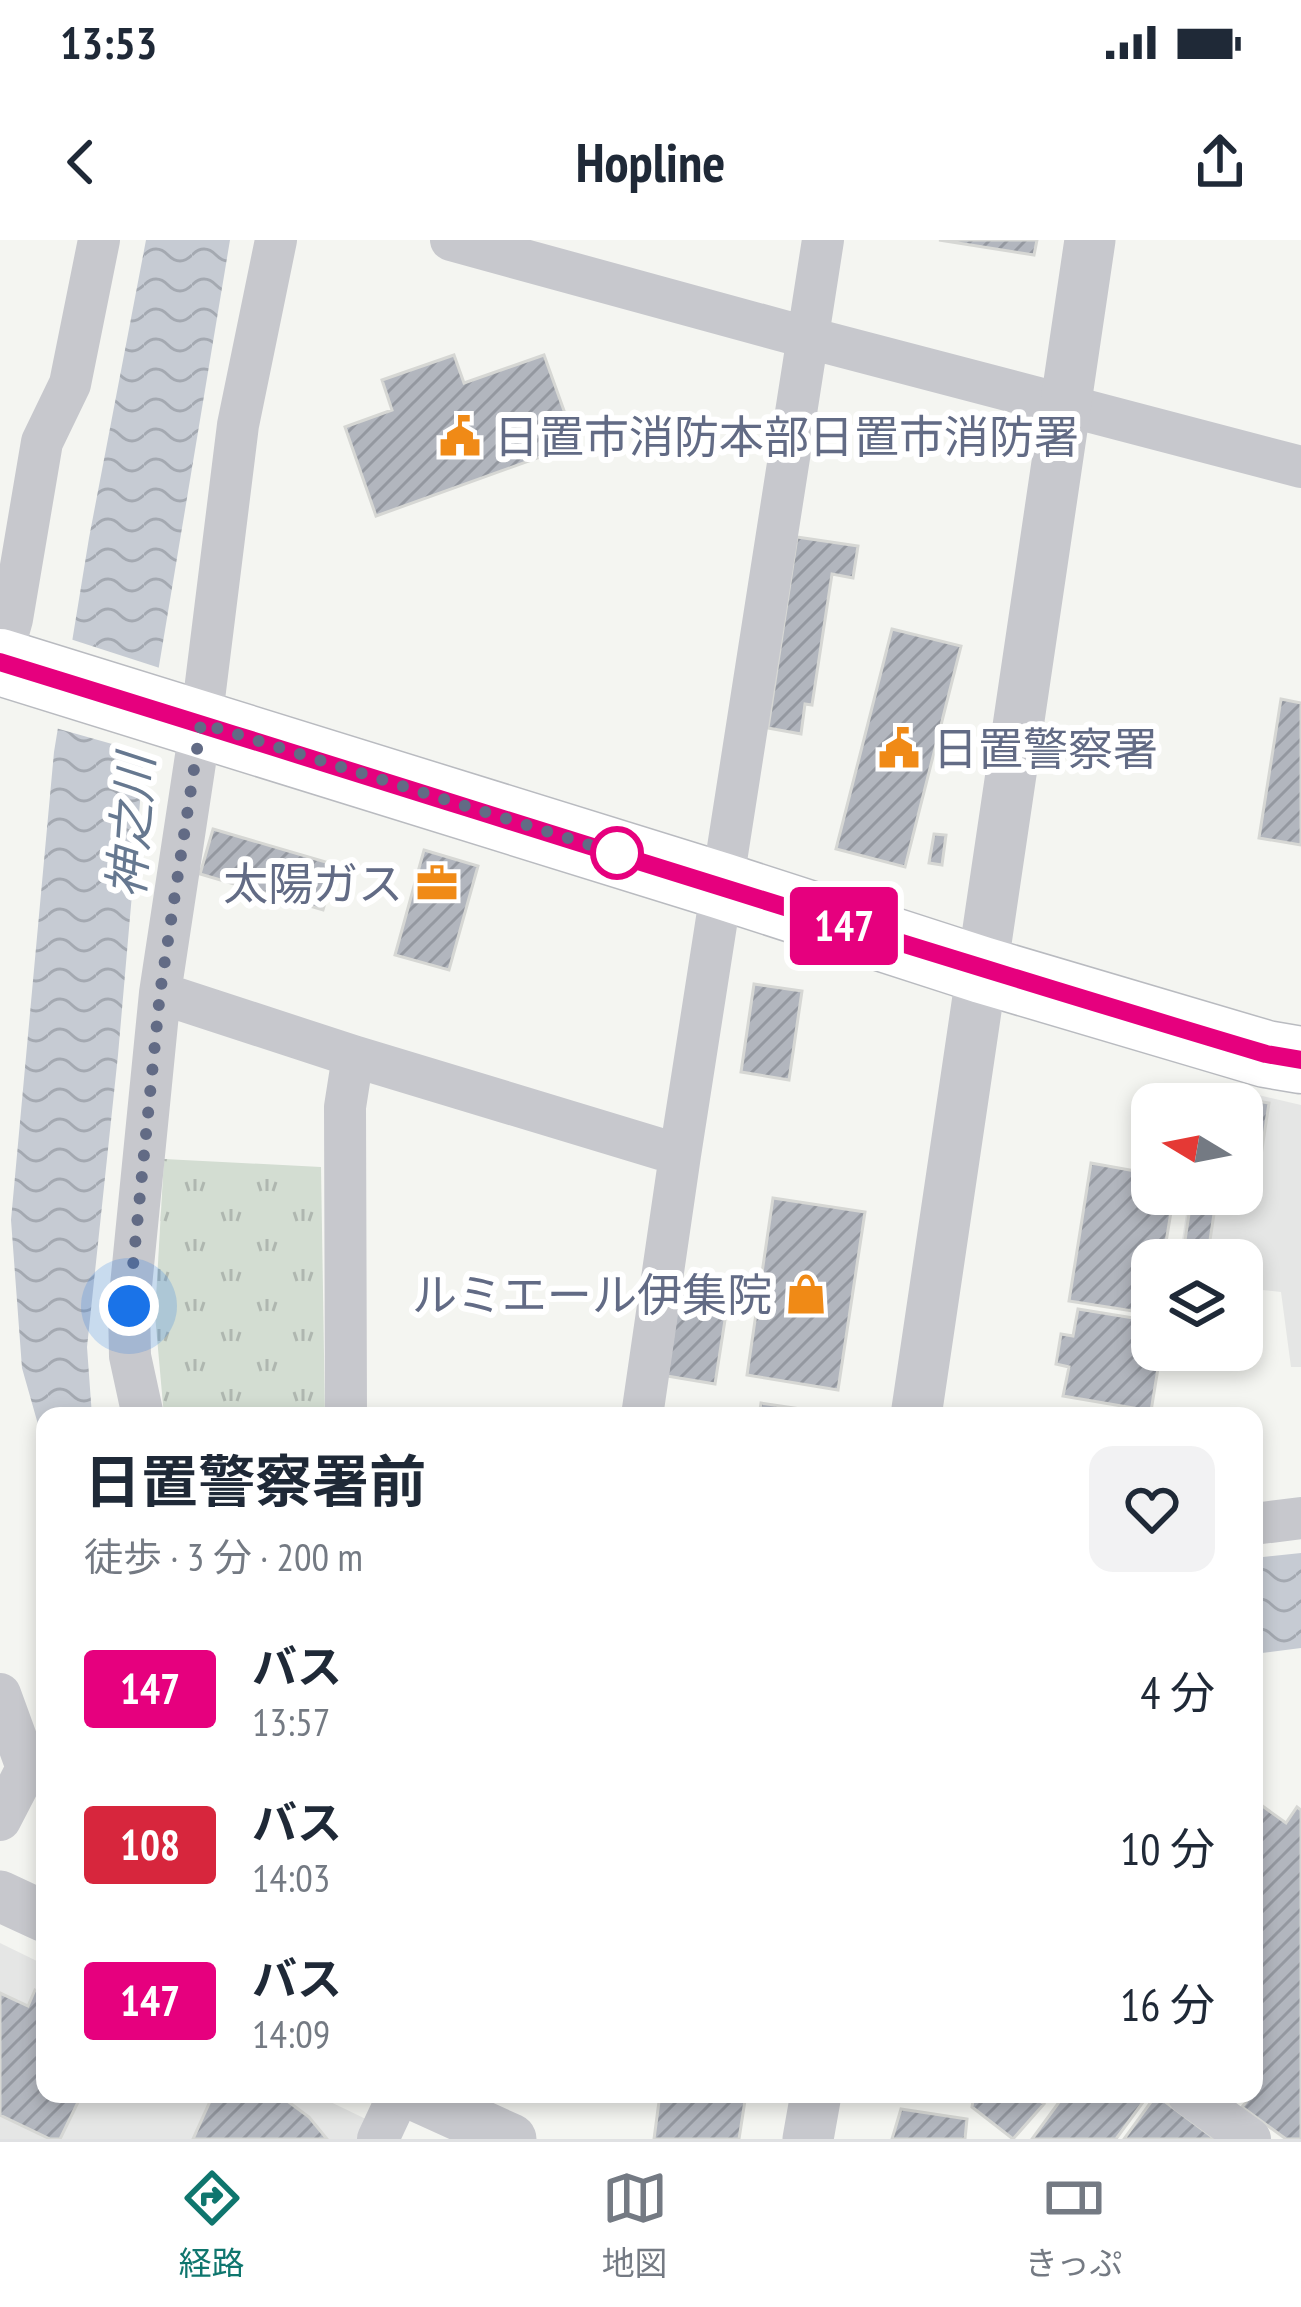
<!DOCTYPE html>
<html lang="ja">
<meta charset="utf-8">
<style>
body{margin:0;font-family:"PT Sans Narrow","Noto Sans JP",sans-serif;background:#f2f2f3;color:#1f2937;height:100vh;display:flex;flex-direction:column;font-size:45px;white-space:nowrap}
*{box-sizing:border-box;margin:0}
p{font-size:39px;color:#747a83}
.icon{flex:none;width:66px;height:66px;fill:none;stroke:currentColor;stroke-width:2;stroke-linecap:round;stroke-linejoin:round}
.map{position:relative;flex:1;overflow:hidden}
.sheet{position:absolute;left:36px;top:1167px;width:1227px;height:696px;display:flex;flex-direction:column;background:#fff;border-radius:24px;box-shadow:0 6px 18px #0003}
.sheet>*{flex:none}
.badge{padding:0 24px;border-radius:9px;font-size:42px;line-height:78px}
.needle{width:78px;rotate:280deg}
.controls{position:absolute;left:1131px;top:843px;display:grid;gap:24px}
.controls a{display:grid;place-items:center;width:132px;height:132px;border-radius:24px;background:#fff;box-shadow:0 6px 18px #0003;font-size:60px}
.you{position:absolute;width:60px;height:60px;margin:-30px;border:9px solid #fff;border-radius:50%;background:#1a73e8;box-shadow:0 0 0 18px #1a73e833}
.map>.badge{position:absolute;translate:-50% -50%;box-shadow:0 0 0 6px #fff}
.round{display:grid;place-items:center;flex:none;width:126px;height:126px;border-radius:24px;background:#f2f2f3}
.head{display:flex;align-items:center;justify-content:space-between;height:204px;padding:0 48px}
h1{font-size:57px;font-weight:700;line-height:90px}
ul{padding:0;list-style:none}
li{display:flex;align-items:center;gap:36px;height:156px;padding:0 48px}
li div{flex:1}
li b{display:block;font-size:45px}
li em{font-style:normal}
li .badge{min-width:132px;font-weight:700;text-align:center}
.status{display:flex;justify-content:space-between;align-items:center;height:84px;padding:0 60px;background:#fff;direction:ltr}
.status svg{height:33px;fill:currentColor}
header{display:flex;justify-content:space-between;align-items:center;height:156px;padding:0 48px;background:#fff;font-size:54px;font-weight:700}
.tab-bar{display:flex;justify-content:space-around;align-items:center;height:168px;border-top:3px solid #e0e1e3;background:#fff;font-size:33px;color:#747a83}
.tab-bar a{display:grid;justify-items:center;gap:6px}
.tab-bar .selected{color:#0f766e}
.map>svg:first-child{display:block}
.built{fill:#e5e6e5}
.grass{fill:url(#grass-tufts)}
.water{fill:url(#water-waves)}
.pier{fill:#f4f5f1}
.building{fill:url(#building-hatch);stroke:#d6d7d4;stroke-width:3}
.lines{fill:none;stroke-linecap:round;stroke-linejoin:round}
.primary-casing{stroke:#b9bbc0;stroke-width:69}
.minor{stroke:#c7c8cd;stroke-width:42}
.tertiary{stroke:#c7c8cd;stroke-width:51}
.primary{stroke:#fff;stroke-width:66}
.line-casing{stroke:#fff;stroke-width:27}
.line{stroke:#e6007e;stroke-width:18}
.walk{stroke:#626b85;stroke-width:12;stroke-dasharray:0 21.6}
.stop-dot{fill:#fff;stroke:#e6007e;stroke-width:6}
.labels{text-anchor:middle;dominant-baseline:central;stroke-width:12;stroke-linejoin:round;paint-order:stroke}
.poi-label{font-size:45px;fill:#626b85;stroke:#fff;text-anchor:start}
.water-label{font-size:48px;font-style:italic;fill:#667890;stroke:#fff}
</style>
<div class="status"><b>13:53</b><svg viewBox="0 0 49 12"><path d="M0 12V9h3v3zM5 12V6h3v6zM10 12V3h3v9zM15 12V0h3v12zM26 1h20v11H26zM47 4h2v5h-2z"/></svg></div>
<header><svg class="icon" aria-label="back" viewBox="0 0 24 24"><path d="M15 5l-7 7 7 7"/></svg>Hopline<svg class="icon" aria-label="share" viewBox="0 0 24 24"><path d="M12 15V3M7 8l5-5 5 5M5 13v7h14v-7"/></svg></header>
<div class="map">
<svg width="1301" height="1899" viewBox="0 0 1301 1899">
<defs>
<pattern id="grass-tufts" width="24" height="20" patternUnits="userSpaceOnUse" patternTransform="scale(3)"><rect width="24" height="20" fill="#d3ddd2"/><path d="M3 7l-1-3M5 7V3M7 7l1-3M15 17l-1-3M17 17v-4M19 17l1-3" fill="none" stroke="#afb7b0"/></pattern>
<pattern id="water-waves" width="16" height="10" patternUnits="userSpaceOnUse" patternTransform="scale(3)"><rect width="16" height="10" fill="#c6cbd3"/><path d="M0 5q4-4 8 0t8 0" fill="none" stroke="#a4a9b1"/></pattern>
<pattern id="building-hatch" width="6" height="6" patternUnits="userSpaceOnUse" patternTransform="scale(3)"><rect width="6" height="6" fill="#b2b6be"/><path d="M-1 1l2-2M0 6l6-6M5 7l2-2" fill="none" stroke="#9498a0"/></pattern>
</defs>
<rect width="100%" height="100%" fill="#f4f5f1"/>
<path class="built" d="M1207 843 1301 865V1127H1291L1281 1052 1242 1048V1020H1179L1189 954H1242V864H1204Z
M0 1703 45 1725V1854H314L372 1882 364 1899H0Z"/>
<path class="grass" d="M164 919 321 927 325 1176H164L155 1075Z"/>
<path class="water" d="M146 0H230L144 516 118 815 87 1107 92 1176H45V1209L22 1128 11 980 54 512 89 298Z
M1301 1313V1408L1254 1414V1318Z"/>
<path class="pier" d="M67 398 166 430 151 515 52 487Z"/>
<path class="building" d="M939 0H1037L1034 15Z
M454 115 464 143 544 115 576 204 376 276 345 187 392 170 382 140Z
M797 297 858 306 853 338 832 334 812 465 805 464 801 494 768 488Z
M892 389 961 406 905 627 836 609Z
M1281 459 1301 463V605L1259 598Z
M213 589 336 625 323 670 200 634Z
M934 594 946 595 942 625 929 623Z
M424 610 478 626 449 730 395 715Z
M754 744 802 751 789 840 741 832Z
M1208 853 1269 863 1255 955 1242 953V864H1206Z
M1091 923 1152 934V954H1174L1163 1020H1152V1074L1069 1061Z
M1192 954H1217L1207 1020H1182Z
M773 958 865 972 838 1150 747 1135Z
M681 1040 730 1048 715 1144 667 1136Z
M1078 1069 1152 1081V1110H1161L1151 1171 1063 1156 1069 1127 1056 1124 1061 1094 1073 1096Z
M761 1163 828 1173V1176H759Z
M1254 1560 1286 1583 1297 1567 1301 1570V1899H1286L1242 1867 1246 1862 1236 1854H1254Z
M35 1750 45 1755V1854H82L60 1899H50L0 1875V1753L28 1766Z
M208 1854H278L309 1877 327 1899H193L211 1859Z
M660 1854H746L739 1899H654Z
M974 1854H1032L1044 1864 1013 1899 972 1867Z
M1065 1854H1149L1116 1899H1032Z
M1156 1855 1215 1899H1124Z
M901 1869 967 1879 965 1899H892Z"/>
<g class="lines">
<g class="primary-casing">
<path id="primary" d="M0 422 722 646 982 730 1266 814 1301 820"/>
</g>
<path class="minor" d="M451 0 809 98 1301 227
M0 422 12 379 42 202 70 144 99 0
M160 753 353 816 680 915
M143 1176 130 1116 129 1066 160 753 201 483 238 185 276 0
M346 1176 345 867 353 816
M642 1176 680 915 823 0
M1254 1284 1301 1278
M0 1454 27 1528 0 1580
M1188 1854 1250 1899
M378 1899 399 1854"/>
<path class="tertiary" d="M916 1176 1090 0
M0 1656 45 1677
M412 1854 511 1899
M808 1899 816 1854"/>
<use href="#primary" class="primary"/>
</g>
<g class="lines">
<g class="line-casing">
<path id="line" d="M0 422C422 552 843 688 1266 814L1301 820"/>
</g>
<use href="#line" class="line"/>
<path class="walk" d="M129 1066 160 753 201 483 635 619 617 613"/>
</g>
<defs>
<g id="civic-bare" transform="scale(3.24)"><path d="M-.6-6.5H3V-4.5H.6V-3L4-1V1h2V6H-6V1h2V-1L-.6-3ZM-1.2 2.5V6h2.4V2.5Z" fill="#f08a16" stroke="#fff" stroke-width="2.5" paint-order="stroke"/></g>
<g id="office-bare" transform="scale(3.24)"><path d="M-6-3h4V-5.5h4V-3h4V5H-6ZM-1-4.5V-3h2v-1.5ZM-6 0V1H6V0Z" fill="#f08a16" stroke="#fff" stroke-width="2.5" paint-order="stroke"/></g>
<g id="shop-bare" transform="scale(3.24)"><path d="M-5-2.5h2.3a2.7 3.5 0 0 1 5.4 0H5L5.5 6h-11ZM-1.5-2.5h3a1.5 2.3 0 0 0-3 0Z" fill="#f08a16" stroke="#fff" stroke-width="2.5" paint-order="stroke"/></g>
</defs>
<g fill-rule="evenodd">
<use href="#civic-bare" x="460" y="196"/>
<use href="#civic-bare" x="899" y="508"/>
<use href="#office-bare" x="437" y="643"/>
<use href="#shop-bare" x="806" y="1054"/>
</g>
<circle class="stop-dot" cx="617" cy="613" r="24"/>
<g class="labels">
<g class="poi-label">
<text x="494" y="196">日置市消防本部日置市消防署</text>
<text x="933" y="508">日置警察署</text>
<text x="403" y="643" text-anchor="end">太陽ガス</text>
<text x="772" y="1054" text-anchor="end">ルミエール伊集院</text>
</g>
<g class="water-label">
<text transform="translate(130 586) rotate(-86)">神之川</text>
</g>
</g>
</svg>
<div class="controls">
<a><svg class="needle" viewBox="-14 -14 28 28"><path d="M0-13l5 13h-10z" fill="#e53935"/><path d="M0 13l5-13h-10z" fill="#747a83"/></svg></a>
<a><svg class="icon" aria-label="layers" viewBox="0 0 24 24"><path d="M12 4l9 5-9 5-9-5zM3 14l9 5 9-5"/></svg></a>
</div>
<div class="you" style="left:129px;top:1066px"></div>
<b class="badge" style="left:844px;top:686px;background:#e6007e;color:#fff">147</b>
<section class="sheet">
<div class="head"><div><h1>日置警察署前</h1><p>徒歩 · 3 分 · 200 m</p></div><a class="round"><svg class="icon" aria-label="heart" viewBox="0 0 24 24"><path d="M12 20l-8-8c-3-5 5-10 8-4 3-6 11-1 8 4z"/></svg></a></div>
<ul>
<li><span class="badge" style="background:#e6007e;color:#fff">147</span><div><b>バス</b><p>13:57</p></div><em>4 分</em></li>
<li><span class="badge" style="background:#d7263d;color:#fff">108</span><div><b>バス</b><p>14:03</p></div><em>10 分</em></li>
<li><span class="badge" style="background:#e6007e;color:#fff">147</span><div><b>バス</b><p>14:09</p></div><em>16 分</em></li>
</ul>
</section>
</div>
<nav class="tab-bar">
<a class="selected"><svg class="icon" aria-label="directions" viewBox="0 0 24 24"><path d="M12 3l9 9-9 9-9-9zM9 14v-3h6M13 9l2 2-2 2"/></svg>経路</a>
<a><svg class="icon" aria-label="map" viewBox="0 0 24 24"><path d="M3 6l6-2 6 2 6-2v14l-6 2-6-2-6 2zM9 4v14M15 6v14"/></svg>地図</a>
<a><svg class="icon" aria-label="tickets" viewBox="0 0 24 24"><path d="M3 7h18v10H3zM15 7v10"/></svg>きっぷ</a>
</nav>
